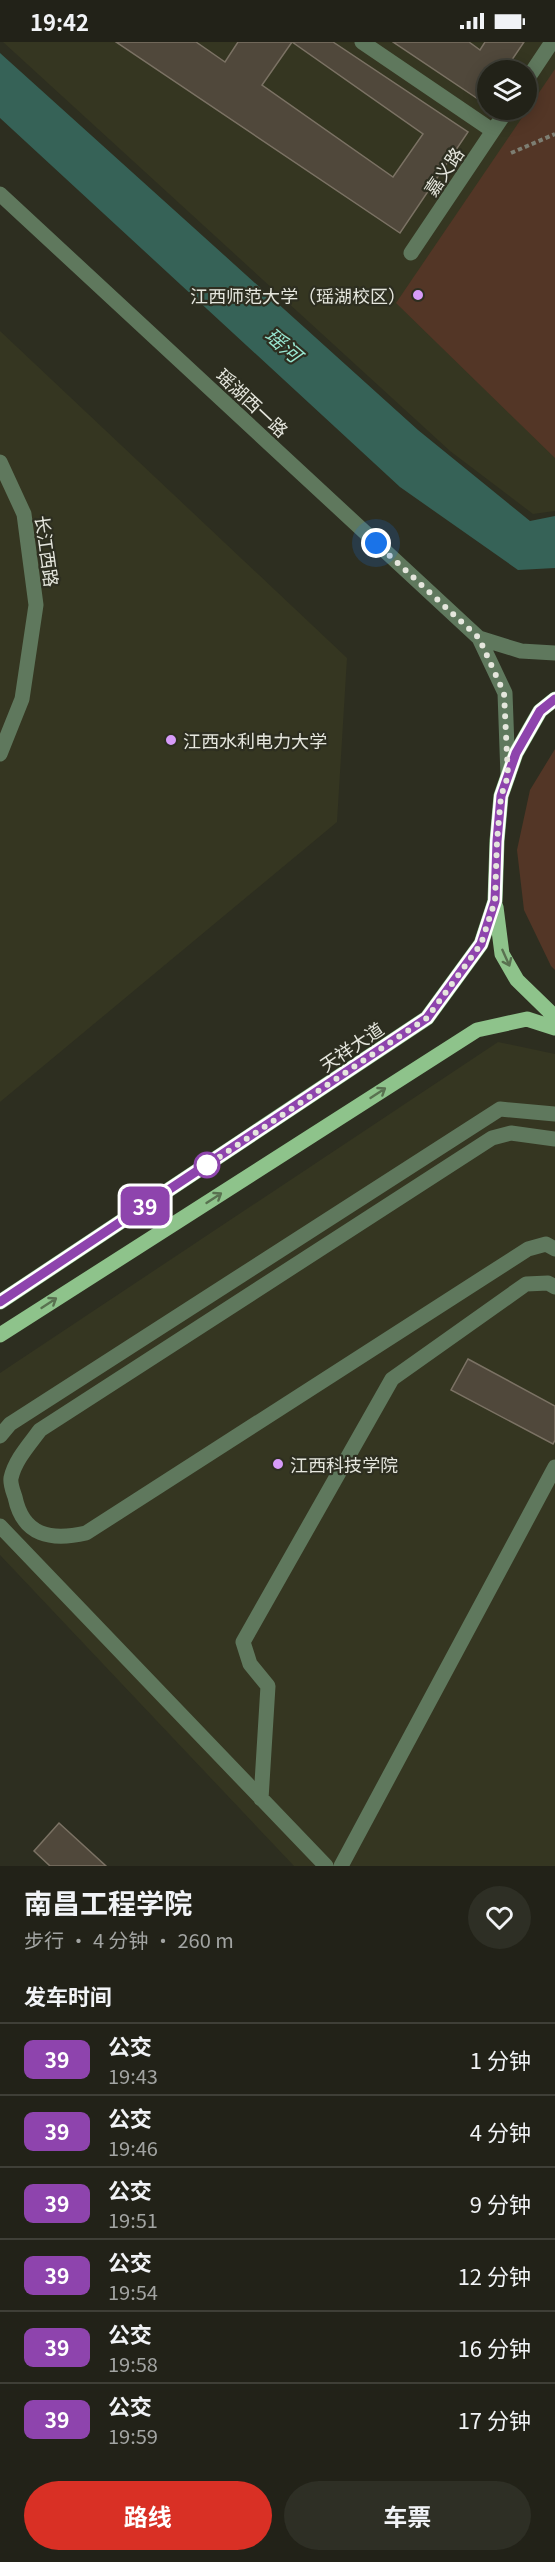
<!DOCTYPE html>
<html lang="zh">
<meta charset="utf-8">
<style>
body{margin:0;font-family:Georgia,"Noto Sans SC",serif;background:#2e2f25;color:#f1f3f6;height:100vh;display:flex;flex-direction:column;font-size:22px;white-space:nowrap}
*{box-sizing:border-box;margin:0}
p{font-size:20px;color:#a2a4a2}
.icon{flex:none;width:33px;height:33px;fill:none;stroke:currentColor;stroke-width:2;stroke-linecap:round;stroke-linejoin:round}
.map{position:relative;height:1824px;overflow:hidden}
.sheet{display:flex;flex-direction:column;background:#222218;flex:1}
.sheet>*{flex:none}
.badge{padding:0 12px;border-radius:9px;font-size:21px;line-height:39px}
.fabs{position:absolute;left:477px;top:18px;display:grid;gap:12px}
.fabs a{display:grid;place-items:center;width:60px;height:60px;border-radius:50%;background:#222218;box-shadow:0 3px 15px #0003,0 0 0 2px #3f3f37;font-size:30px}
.you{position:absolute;width:30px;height:30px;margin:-15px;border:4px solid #fff;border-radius:50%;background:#1a73e8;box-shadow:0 0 0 9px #1a73e833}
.map>.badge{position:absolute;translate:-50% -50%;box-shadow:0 0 0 3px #fff}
h2{padding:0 24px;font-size:22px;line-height:54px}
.round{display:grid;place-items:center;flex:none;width:63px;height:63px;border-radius:32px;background:#2e2f25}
.summary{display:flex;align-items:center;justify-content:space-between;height:102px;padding:0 24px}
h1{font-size:28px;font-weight:700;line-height:45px}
.primary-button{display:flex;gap:12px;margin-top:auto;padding:12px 24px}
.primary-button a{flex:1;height:69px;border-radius:36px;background:#d93025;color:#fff;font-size:24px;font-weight:700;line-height:69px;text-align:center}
.primary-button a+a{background:#2e2f25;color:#f1f3f6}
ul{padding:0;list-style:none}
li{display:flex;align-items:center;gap:18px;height:72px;padding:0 24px;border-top:2px solid #3f3f37}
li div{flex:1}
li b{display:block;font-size:22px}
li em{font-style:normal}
li .badge{min-width:66px;font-weight:700;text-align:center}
.status{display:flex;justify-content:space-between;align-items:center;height:42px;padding:0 30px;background:#222218;direction:ltr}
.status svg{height:16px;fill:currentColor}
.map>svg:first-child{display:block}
.built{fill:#353621;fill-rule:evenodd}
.green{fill:#533626}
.water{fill:#366257}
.building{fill:#50483b;stroke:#7b7264;stroke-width:1.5;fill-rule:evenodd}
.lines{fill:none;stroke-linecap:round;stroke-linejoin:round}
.path{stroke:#7d7e72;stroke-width:4;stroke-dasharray:4.5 3;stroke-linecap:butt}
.minor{stroke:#5f785d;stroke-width:15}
.major{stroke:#8ec38b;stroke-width:15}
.oneway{stroke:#597150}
.line-casing{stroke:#fff;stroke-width:14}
.line{stroke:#8e44ad;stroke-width:9}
.walk{stroke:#e5e6dd;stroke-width:6;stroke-dasharray:0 10.8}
.poi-dot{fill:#d79bf9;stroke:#2d2e20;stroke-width:2}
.stop-dot{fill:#fff;stroke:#8e44ad;stroke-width:3}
.labels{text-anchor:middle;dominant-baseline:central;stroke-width:4.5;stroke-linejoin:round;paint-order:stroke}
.street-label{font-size:18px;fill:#e5e6dd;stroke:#2d2e20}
.poi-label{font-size:18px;fill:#e5e6dd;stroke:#2d2e20;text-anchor:start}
.water-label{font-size:20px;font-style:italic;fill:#99e7d2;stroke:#2d2e20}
</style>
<div class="status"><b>19:42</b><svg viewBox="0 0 49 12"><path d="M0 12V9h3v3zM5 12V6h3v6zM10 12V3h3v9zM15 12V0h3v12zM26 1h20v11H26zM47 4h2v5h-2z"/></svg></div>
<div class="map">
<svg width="555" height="1824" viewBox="0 0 555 1824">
<rect width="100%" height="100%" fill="#2d2e20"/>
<path class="built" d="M3 0H555V469L533 472 450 409ZM488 28H526V68H488Z
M0 289 347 616 337 780 0 1060Z
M498 1000 555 1012V1824H294L0 1513V1331Z"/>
<path class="green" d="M555 27V416L396 261Z
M555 707V928L551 924 524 868 517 808 530 748Z"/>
<path class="water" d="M0 11 418 388 530 479 555 474V526L518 528 400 445 0 76Z"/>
<path class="building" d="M116 0H196L225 20 238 0H333L468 90 400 191ZM292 0 423 92 393 135 262 43Z
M393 0H469L480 8 485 0H524L505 28H488V55L484 61Z
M468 1317 555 1364V1398L553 1402 451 1348Z
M59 1781 106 1824H50L34 1809Z"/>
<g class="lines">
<path class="path" d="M511 111 555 92"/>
<path class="minor" d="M362 0 493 89
M526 39 552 0
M0 152 479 596
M411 211 507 68
M0 420 24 472 36 563 22 657 0 712
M508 734 505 651 479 596 521 609 555 611
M555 1097 511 1091 492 1096 40 1388C29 1403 15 1418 11 1436 10 1442 13 1449 15 1455 23 1494 51 1499 86 1491L528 1207 546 1202 555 1207
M0 1394 10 1382 500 1067 555 1072
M0 1484 326 1824
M261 1757 268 1644 250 1622 243 1600 392 1337 526 1242 548 1241 555 1245
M341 1824 555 1425"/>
<path class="major" d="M496 865 502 912 517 938 555 975
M0 1260 427 976 481 902 495 859 497 799 501 754 516 711 540 669 555 657
M0 1293 477 988 527 977 555 986"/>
</g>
<defs><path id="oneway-shaft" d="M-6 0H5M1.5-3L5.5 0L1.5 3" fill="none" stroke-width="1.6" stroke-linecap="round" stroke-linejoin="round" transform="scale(1.5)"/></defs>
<g class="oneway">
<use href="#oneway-shaft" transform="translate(506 916) rotate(66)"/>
<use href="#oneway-shaft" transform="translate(378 1051) rotate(-33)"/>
<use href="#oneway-shaft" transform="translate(214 1156) rotate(-33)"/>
<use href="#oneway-shaft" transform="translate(49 1261) rotate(-33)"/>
</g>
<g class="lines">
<g class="line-casing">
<path id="line" d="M0 1260 427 976 481 902 495 859 497 799 501 754 516 711 540 669 555 657"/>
</g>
<use href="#line" class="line"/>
<path class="walk" d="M207 1123 200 1128 427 976 481 902 495 859 497 799 501 754 508 734 504 651 479 596 376 501"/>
</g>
<g class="poi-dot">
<circle cx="418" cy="253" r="6"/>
<circle cx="171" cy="698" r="6"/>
<circle cx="278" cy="1422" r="6"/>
</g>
<circle class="stop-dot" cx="207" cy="1123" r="12"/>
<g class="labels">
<g class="street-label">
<text transform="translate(443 129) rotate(-56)">嘉义路</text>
<text transform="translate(253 360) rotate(43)">瑶湖西一路</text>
<text transform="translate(48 509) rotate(82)">长江西路</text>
<text transform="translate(351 1004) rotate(-34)">天祥大道</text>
</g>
<g class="poi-label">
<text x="406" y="253" text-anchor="end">江西师范大学（瑶湖校区）</text>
<text x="183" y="698">江西水利电力大学</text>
<text x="290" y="1422">江西科技学院</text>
</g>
<g class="water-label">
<text transform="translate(284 302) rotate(41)">瑶河</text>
</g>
</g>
</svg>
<div class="fabs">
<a><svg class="icon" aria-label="layers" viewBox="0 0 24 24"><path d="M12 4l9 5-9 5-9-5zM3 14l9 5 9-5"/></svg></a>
</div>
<div class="you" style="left:376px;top:501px"></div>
<b class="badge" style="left:145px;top:1164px;background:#8e44ad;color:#fff">39</b>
</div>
<section class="sheet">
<div class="summary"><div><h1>南昌工程学院</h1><p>步行 · 4 分钟 · 260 m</p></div><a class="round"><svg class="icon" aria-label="heart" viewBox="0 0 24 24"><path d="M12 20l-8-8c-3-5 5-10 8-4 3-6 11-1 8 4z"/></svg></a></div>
<h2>发车时间</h2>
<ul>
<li><span class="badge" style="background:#8e44ad;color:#fff">39</span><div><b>公交</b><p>19:43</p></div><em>1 分钟</em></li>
<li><span class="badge" style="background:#8e44ad;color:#fff">39</span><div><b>公交</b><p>19:46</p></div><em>4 分钟</em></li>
<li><span class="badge" style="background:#8e44ad;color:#fff">39</span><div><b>公交</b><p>19:51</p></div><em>9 分钟</em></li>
<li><span class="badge" style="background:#8e44ad;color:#fff">39</span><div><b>公交</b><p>19:54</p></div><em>12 分钟</em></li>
<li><span class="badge" style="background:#8e44ad;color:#fff">39</span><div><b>公交</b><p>19:58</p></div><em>16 分钟</em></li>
<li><span class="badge" style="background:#8e44ad;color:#fff">39</span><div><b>公交</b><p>19:59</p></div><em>17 分钟</em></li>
</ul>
<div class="primary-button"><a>路线</a><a>车票</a></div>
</section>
